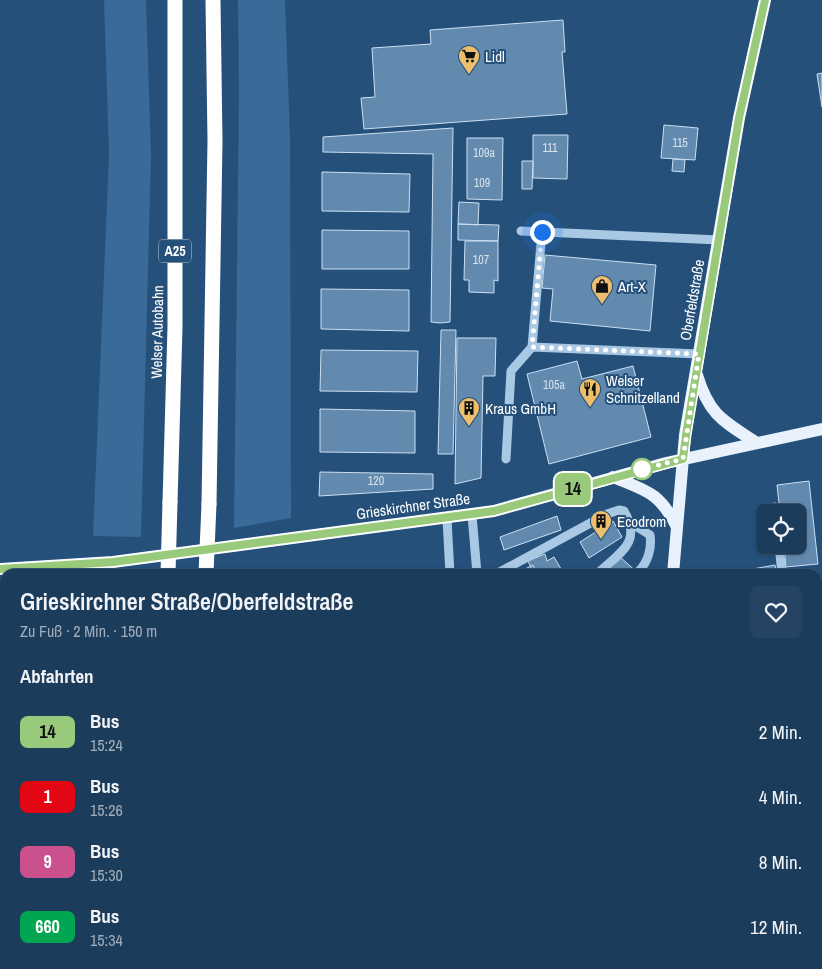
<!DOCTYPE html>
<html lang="de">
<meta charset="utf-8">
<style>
body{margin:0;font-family:"Archivo Narrow",sans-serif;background:#254362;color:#f1f3f6;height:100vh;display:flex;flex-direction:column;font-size:19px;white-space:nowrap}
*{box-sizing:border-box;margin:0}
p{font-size:16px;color:#a0adbb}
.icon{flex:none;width:28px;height:28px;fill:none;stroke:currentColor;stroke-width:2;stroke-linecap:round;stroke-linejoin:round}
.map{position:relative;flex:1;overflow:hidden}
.drawer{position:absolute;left:0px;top:569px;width:822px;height:401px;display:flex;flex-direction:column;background:#1c3c5c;border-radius:15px 15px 0 0;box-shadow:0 1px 4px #0004,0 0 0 1px #3a5672}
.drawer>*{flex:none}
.badge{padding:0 10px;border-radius:8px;font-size:18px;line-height:32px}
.controls{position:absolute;left:756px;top:504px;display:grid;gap:10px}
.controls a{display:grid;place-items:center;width:50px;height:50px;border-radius:8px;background:#1c3c5c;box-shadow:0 1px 4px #0004,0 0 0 1px #3a5672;font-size:25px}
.you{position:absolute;width:25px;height:25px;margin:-12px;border:4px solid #fff;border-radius:50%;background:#1a73e8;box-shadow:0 0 0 8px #1a73e833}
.map>.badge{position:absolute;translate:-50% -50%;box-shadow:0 0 0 2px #fff}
h2{padding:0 20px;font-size:19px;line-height:45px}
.round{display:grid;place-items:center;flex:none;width:52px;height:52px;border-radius:8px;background:#254362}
.headline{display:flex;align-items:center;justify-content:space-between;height:85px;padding:0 20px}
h1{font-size:24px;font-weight:600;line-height:38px}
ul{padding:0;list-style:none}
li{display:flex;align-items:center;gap:15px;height:65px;padding:0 20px}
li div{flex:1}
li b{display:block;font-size:19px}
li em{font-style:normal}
li .badge{min-width:55px;font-weight:700;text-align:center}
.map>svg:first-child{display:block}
.green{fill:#396a98}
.building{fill:#6289ae;stroke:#cbe0f3}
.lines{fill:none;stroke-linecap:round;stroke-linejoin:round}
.minor{stroke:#a9c8e4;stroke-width:9}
.major{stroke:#e8f1fc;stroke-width:12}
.highway{stroke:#fff;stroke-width:15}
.highway-bridge{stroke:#fff;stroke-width:15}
.line-casing{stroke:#fff;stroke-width:11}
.line{stroke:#99ca7b;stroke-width:8}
.walk{stroke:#fff;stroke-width:5;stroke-dasharray:0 9}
.stop-dot{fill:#fff;stroke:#99ca7b;stroke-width:2.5}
.labels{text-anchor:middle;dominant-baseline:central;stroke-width:4;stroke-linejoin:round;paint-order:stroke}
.number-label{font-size:12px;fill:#d8e2eb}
.shield{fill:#25507a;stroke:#becad7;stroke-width:1}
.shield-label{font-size:14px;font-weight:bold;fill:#fff}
.poi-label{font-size:15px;fill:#fff;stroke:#25507a;text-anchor:start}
.street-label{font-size:15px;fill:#fff;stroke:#25507a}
</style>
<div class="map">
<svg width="822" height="969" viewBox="0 0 822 969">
<rect width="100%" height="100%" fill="#25507a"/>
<path class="green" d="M104 0H146L151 155 141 537 93 536 109 153Z
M238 0H285L290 137 291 518 234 528 239 94Z
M0 740H5V872L0 858Z"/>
<path class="building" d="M563 20 565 52H562L567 114 364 129 361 98 375 97 372 48 431 44 430 30Z
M822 73V107L817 74Z
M664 125 698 128 695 160 661 158Z
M453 128 450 322 440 323 431 322 433 154 323 152V137Z
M533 135H568L567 179 533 178Z
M467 138H503L502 200 467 199Z
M673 159 685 160 684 172 672 171Z
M522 161H533L532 189H522Z
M322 172 410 174 409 212 322 211Z
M459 202 479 203 478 225 458 224Z
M458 224 499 225 498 241 458 240Z
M322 230 409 231V269H322Z
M465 241H498V281L494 280V293L469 292V280H464Z
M545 255 656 265 650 331 550 321 553 289 542 288Z
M321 289 409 290V331L321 329Z
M441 330H456L453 454H438Z
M457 338H496L495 376H483L481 478 455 484Z
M321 350 418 351 417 392 320 391Z
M577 361 582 379 633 366 651 437 549 464 527 374Z
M320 409 415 411V453L320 452Z
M320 472 433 474V489L319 496Z
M809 481 818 564 786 567 784 545H798V512H780L777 485Z
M557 516 561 530 504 550 500 537Z
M613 521 622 537 589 558 580 542Z
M545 554 547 561 554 557 564 574H534L528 561Z
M619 556 639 574H604Z
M533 565 537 574H515Z
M775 565 777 574H725Z
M265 965H416V969H265Z
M688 965H721V969H688Z"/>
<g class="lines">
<path class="minor" d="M521 231 719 240
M532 347 542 232
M506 459 511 371 532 347 699 354
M775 507 776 512
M472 515 477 574
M447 519 450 574
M631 523 650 535C652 548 648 562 639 571
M779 545 782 574
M496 574 607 514 619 510 624 511C643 543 619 553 597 574
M256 969V965"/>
<path class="major" d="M697 375C709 415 723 421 757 443
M613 477C647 491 659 492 677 527
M0 569 113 562 494 511 666 463 822 429
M673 574 685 435 739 118 765 0
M663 965 664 969"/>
<path class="highway" d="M170 502 175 327V0
M209 504 215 141 213 0
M145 969V965
M183 969 184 965"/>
<path class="highway-bridge" d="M168 574 170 502
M206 574 209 504"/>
</g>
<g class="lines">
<g class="line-casing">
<path id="line" d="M0 569 113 562 494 511 683 459 686 435 739 118 765 0"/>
</g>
<use href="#line" class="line"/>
<path class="walk" d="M542 232 532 347 699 354 683 459 642 469"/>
</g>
<defs>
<g id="supermarket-pin" transform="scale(1.125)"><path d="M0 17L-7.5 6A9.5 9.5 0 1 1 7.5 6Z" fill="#edbf6d" stroke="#25507a"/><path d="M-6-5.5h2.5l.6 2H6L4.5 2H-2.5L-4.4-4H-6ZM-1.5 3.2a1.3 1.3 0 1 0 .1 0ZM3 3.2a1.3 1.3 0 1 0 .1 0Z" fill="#111"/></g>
<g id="shop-pin" transform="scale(1.125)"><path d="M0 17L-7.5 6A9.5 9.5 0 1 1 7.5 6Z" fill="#edbf6d" stroke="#25507a"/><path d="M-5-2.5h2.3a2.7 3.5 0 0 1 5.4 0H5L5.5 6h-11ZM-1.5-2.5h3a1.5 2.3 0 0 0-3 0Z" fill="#111"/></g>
<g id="restaurant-pin" transform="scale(1.125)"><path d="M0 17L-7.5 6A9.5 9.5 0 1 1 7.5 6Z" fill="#edbf6d" stroke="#25507a"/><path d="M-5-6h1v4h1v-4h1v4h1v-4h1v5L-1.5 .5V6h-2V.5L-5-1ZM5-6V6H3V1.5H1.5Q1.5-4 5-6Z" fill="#111"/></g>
<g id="building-pin" transform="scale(1.125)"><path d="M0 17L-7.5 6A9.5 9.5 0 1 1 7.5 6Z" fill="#edbf6d" stroke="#25507a"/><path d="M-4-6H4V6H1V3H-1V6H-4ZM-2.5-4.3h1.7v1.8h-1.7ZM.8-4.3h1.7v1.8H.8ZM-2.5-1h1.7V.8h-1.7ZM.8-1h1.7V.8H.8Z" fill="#111"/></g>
</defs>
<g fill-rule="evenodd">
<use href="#supermarket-pin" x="469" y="56"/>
<use href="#shop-pin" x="602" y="286"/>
<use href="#restaurant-pin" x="590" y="389"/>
<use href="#building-pin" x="469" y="408"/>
<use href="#building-pin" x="601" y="521"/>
</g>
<circle class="stop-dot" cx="642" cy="469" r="10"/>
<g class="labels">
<g class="number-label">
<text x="680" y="143">115</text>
<text x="550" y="148">111</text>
<text x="484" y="153">109a</text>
<text x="482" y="183">109</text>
<text x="481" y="260">107</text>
<text x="554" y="385">105a</text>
<text x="376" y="481">120</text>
</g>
<rect class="shield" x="159" y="239.5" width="32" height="23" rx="4"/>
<g class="shield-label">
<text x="175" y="251">A25</text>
</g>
<g class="poi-label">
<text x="485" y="56">Lidl</text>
<text x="618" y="286">Art-X</text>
<text x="606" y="380">Welser<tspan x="606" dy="17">Schnitzelland</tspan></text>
<text x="485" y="408">Kraus GmbH</text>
<text x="617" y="521">Ecodrom</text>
</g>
<g class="street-label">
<text transform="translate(692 300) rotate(-80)">Oberfeldstraße</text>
<text transform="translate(157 332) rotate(-89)">Welser Autobahn</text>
<text transform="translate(413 506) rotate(-8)">Grieskirchner Straße</text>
</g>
</g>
</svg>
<div class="controls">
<a><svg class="icon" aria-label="locate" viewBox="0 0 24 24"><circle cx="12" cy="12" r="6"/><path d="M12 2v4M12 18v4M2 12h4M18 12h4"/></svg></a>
</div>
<div class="you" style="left:542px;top:232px"></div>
<b class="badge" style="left:573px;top:489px;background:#99ca7b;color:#111">14</b>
<section class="drawer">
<div class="headline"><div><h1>Grieskirchner Straße/Oberfeldstraße</h1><p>Zu Fuß · 2 Min. · 150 m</p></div><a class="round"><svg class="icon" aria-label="heart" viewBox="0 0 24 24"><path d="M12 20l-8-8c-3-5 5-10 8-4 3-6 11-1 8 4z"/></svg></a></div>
<h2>Abfahrten</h2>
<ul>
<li><span class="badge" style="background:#99ca7b;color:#111">14</span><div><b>Bus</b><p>15:24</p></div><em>2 Min.</em></li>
<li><span class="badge" style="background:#e30613;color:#fff">1</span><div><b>Bus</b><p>15:26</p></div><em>4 Min.</em></li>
<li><span class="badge" style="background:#ca508e;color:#fff">9</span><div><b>Bus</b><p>15:30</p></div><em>8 Min.</em></li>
<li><span class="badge" style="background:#00a651;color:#fff">660</span><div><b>Bus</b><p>15:34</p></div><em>12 Min.</em></li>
</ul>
</section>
</div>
